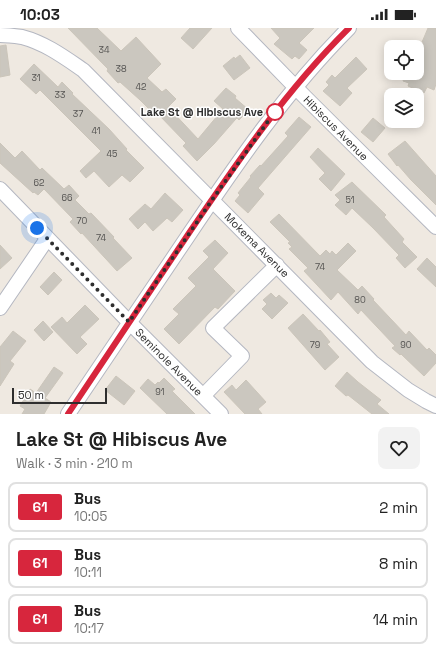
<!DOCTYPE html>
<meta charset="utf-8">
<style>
body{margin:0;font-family:"Space Grotesk",sans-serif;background:#f2f2f2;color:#222;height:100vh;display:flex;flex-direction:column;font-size:15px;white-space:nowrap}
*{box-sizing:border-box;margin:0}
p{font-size:13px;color:#767676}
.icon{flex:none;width:22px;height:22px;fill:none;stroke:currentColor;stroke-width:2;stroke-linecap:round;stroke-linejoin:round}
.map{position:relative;height:386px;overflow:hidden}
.sheet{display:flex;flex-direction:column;background:#fff;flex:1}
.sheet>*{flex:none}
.badge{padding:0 8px;border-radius:3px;font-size:14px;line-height:26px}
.buttons{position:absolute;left:384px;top:12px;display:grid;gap:8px}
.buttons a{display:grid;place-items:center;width:40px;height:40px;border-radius:8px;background:#fff;box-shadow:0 2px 10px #0003;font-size:20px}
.scale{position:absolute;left:12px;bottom:10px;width:95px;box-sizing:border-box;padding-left:4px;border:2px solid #2e2e2e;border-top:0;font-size:11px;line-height:14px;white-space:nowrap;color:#2e2e2e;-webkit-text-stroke:3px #fff;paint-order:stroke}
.you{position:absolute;width:20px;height:20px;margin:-10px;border:3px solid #fff;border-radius:50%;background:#1a73e8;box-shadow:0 0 0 6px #1a73e833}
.map>.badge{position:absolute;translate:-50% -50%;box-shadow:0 0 0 2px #fff}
.round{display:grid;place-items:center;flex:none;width:42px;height:42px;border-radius:8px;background:#f2f2f2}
.overview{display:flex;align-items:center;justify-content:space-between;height:68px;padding:0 16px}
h1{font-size:19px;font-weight:800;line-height:30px}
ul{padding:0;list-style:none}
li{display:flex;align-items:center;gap:12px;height:50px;margin:0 8px 6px;padding:0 8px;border:2px solid #e0e0e0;border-radius:8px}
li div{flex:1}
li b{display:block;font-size:15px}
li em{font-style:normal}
li .badge{min-width:44px;font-weight:700;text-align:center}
.status{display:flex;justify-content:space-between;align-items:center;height:28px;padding:0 20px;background:#fff;direction:ltr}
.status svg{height:11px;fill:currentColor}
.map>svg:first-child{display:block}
.building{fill:#cbc7bf;stroke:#cbc5ba}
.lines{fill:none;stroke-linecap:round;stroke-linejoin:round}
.minor-casing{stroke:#b4b7c1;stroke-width:16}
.minor{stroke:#fff;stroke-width:14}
.line-casing{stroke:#fff;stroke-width:9}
.line{stroke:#d7263d;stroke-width:6}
.walk{stroke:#2e2e2e;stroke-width:4;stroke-dasharray:0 7.2}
.stop-dot{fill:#fff;stroke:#d7263d;stroke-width:2}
.labels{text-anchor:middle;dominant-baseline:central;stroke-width:3;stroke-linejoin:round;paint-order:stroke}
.number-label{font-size:9px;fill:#555452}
.stop-label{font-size:11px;font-weight:bold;fill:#2e2e2e;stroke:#fff;text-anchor:end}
.street-label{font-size:11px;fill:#2e2e2e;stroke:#fff}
</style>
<div class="status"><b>10:03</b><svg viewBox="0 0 49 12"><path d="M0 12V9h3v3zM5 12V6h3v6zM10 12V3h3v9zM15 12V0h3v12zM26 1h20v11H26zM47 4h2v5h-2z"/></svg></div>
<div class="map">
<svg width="436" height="386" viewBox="0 0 436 386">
<rect width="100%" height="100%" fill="#efe9e1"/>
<path class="building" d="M68 0H97L121 23 136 9 161 36 147 50 162 64 166 61 176 71 168 79 198 111 223 81 214 73 226 60 236 68 235 70 249 82 239 92 237 90 235 92 214 116 197 133 183 118 186 115 159 87 157 89 140 72 120 54 118 55 107 43 108 41Z
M190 0H212L193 21 181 10Z
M271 0H314L299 15 307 22 299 31 295 28 292 31 274 16 280 10Z
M428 0H436V56L434 62 427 59 424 65 408 58 409 55 403 53 406 45H417V26Z
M6 17 10 47 0 49V18Z
M240 27 250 40 234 52 223 38 234 29 235 31Z
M356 29 367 41 347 60 352 65 340 78 323 63 329 57 326 54 332 47 335 50Z
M34 36 58 59 62 54 73 65 72 66 109 101 127 121 126 122 144 140 130 154 122 147 109 159 94 143 86 150 80 143 101 123 40 62 36 66 20 51Z
M299 89 311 99 258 160 264 166 248 185 235 173 240 167 238 165 251 149 250 148 260 137 261 138 288 108 285 105Z
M373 90 385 100 373 114 361 104Z
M405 113 436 148V177L411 152 398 137 397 138 388 126Z
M0 115 15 130 22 123 40 142 42 140 64 161 69 157 79 168 75 172 89 186 91 185 114 209 113 210 132 230 117 243 82 205 81 206 70 194 73 191 44 161 38 167 34 164 33 165 0 135Z
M318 120 345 146 331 163 319 151 325 145 310 129Z
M352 154 386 187 384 189 404 211 402 214 417 229 405 240 396 230 399 227 373 200 352 180 346 187 335 177 340 172 335 167Z
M165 165 183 182 172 194 167 190 153 203 145 194 138 201 129 191 145 176 151 181Z
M279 186 320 228 326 222 330 226 332 223 336 227 348 215 356 223 337 242 358 262 362 258 374 271 373 272 406 307 409 303 427 322 429 320 436 327V335L424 348 401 326 400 327 392 320 395 318 361 282 358 286 338 264 331 272 304 243 308 240 289 221 292 219 288 215 290 214 270 194Z
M215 212 228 225 213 241 235 263 218 281 215 279 179 316 164 301 179 286 173 281 196 258 188 250 209 229 203 223Z
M0 217 12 230 0 241Z
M427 230 436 239V259L417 241Z
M54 244 62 252 48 267 40 259Z
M271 265 276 270 279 267 288 275 272 291 262 281 267 276 263 272Z
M85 277 99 291 80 309 87 316 77 326 51 299 62 289 67 295Z
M303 286 319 303 320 302 330 314 327 316 339 329 325 342 288 300Z
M43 293 53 304 44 313 34 302Z
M13 303 26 313 10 333 14 336 0 358V319Z
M54 339 63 345 45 370 51 374 44 386H22L25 381 20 378 30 361 36 365Z
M347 344 358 354 381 372 377 376 389 386H372L348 367 346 368 335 358Z
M116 348 135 363 124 377 105 362Z
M164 350 175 361 172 363 195 386H167L140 360 148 351 155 357 158 354 159 355Z
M246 352 266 374 258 381 262 386H245L224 364 232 357 236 362Z"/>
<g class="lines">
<g class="minor-casing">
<path id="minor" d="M238 0 305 69 436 199
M0 7C7 7 15 8 22 9 45 15 64 29 83 42L372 334 408 362 426 373 436 378
M0 161 129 294 221 386
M0 280 47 211
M203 368 242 328 213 300 277 237
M68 386C108 327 148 267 188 208 237 135 287 62 349 0"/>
</g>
<use href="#minor" class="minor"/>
</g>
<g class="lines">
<g class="line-casing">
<path id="line" d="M68 386C108 326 149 265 189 205 238 133 287 61 349 0"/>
</g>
<use href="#line" class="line"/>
<path class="walk" d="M37 200 129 294 212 172 276 82 275 84"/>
</g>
<circle class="stop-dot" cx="275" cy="84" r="8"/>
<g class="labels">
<g class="number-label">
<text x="104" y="22">34</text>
<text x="121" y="41">38</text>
<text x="36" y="50">31</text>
<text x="141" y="59">42</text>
<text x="60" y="67">33</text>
<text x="78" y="86">37</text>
<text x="96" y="103">41</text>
<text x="112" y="126">45</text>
<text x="39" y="155">62</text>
<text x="67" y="170">66</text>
<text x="350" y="172">51</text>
<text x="82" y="193">70</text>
<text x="101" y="210">74</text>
<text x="320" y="239">74</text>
<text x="360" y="272">80</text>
<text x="315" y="317">79</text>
<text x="406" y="317">90</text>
<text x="160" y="364">91</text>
</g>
<g class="stop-label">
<text x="263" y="84">Lake St @ Hibiscus Ave</text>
</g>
<g class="street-label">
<text transform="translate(336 100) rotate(45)">Hibiscus Avenue</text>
<text transform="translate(257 217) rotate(45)">Mokema Avenue</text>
<text transform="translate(169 334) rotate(45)">Seminole Avenue</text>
</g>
</g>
</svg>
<div class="buttons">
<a><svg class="icon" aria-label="locate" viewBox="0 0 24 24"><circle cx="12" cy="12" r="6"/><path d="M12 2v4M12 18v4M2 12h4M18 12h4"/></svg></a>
<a><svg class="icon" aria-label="layers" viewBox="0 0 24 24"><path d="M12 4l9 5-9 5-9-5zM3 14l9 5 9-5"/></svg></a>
</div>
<div class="scale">50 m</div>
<div class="you" style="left:37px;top:200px"></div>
</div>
<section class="sheet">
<div class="overview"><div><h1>Lake St @ Hibiscus Ave</h1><p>Walk · 3 min · 210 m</p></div><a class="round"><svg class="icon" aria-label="heart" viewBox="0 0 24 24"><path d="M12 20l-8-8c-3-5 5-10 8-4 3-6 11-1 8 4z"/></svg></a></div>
<ul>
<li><span class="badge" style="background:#d7263d;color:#fff">61</span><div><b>Bus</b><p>10:05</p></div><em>2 min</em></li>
<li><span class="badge" style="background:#d7263d;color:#fff">61</span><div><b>Bus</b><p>10:11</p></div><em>8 min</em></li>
<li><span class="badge" style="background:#d7263d;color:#fff">61</span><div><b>Bus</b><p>10:17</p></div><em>14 min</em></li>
</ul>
</section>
